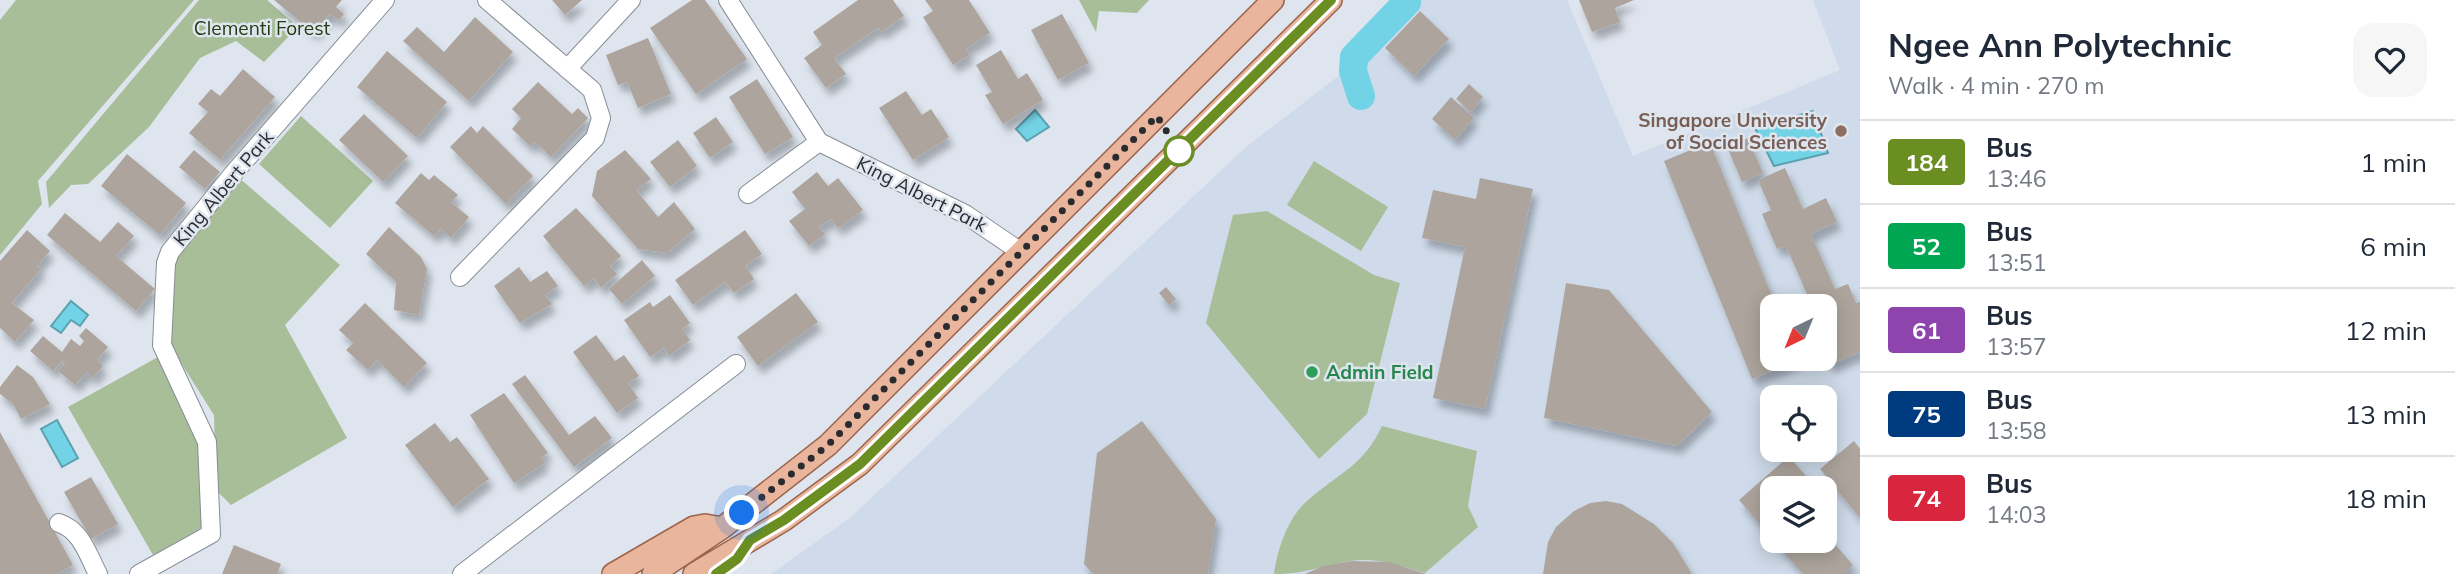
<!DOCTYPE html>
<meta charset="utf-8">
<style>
body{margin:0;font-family:Mulish,sans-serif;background:#f6f6f7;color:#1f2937;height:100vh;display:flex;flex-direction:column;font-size:26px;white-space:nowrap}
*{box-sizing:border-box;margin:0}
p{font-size:23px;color:#747a83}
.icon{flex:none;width:38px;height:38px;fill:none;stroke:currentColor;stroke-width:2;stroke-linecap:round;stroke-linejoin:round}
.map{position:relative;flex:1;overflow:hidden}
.sheet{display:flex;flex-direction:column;background:#fff;width:595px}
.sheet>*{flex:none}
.badge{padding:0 14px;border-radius:5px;font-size:24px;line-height:46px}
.needle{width:46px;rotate:223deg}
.tools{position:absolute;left:1760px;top:294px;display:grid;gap:14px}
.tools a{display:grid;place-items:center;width:77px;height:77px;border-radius:14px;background:#fff;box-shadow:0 4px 18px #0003;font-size:35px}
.you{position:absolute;width:35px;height:35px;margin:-18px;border:5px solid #fff;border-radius:50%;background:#1a73e8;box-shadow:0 0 0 10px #1a73e833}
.map>.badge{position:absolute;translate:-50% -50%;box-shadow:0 0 0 4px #fff}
.round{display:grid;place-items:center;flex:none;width:74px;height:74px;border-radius:21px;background:#f6f6f7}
.summary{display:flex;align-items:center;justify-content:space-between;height:119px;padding:0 28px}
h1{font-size:33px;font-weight:700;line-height:52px}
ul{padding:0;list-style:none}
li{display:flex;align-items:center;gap:21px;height:84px;padding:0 28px;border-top:2px solid #e0e1e3}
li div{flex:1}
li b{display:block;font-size:26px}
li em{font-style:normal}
li .badge{min-width:77px;font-weight:700;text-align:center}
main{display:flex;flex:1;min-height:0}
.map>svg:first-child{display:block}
.built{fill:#cfdbea;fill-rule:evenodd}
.green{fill:#a7be99}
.water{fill:#72d2e6;stroke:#5ca0af;stroke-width:2}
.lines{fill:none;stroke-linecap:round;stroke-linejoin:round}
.river{stroke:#72d2e6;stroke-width:28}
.building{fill:#ada59d;filter:url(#shadow)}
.minor-casing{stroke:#868d95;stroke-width:20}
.major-casing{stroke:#9c644b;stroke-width:24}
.minor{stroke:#fff;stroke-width:18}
.major{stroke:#e9b59c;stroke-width:21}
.line-casing{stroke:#fff;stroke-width:16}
.line{stroke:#6b8e23;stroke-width:10}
.walk{stroke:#292b2f;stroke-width:7;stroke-dasharray:0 12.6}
.education-dot{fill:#8d6e63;stroke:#dee5ee;stroke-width:2.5}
.stop-dot{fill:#fff;stroke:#6b8e23;stroke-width:3.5}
.leisure-dot{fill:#2e9e5b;stroke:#dee5ee;stroke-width:2.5}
.labels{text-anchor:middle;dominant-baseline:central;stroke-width:5;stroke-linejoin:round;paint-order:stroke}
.park-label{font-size:19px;fill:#223b0f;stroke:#dee5ee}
.education-label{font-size:19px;font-weight:bold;fill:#785e54;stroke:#dee5ee;text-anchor:end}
.street-label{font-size:19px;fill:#292b2f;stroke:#dee5ee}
.leisure-label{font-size:19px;font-weight:bold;fill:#27864d;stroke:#dee5ee;text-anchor:start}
</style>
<main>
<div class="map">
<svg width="1860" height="574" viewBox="0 0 1860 574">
<defs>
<filter id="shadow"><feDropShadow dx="4.5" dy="8" stdDeviation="3.5" flood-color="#0004"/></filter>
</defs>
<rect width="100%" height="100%" fill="#dee5ee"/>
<path class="built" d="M1419 0H1567L1633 156 1840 70 1813 0H1860V574H771L851 517 1246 147 1367 54ZM1773 306H1825V359H1773ZM1773 397H1825V450H1773ZM1773 488H1825V541H1773Z"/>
<path class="green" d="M16 0H194L38 181 42 204 0 255V20Z
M199 0H267L298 27 264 62 236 41 200 58 149 127 88 184 71 185 49 208 46 182Z
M1079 0H1149L1137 13 1099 11 1096 32Z
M301 116 373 181 330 228 259 164Z
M1314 161 1388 207 1361 251 1287 205Z
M238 177 340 265 285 325 347 438 231 505 216 490 214 415 169 344 175 256Z
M1267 211 1374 275 1400 283 1367 414 1319 459 1206 323 1233 215Z
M158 357 201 442 203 527 153 555 68 407Z
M1382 426 1477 451 1468 506 1478 527 1425 573C1401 566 1376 557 1350 561 1322 566 1304 574 1274 574 1277 550 1288 517 1307 501 1338 473 1363 467 1382 426Z"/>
<path class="water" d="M1035 110 1049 127 1027 141 1016 129Z
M1813 111 1828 153 1774 166 1755 128Z
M71 301 88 315 80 326 71 320 61 333 51 326Z
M57 420 78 458 62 467 41 429Z"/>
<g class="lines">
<path class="river" d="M1361 96 1353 71 1354 57 1407 2"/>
</g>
<path class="building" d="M274 0H342L336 7 344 14 339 20 330 14 314 33Z
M552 0H582L565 15Z
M692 0H705L747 59 696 94 650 28Z
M858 0H893L904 16 881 32 878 28 834 58 846 74 826 88 804 58 822 45 813 32Z
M925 0H969L990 33 966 49 970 55 953 65 923 17 933 11Z
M1579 0H1634L1615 8 1620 22 1592 32Z
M1420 11 1449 39 1414 76 1385 48Z
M1062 14 1089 63 1058 80 1031 30Z
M475 17 513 52 469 101 403 41 417 27 444 52Z
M648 38 671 94 638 108 627 82 618 85 606 55Z
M1001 50 1018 79 1027 73 1043 100 1003 124 985 95 992 92 976 65Z
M387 51 447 102 417 138 357 87Z
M243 69 275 97 220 160 189 133 208 112 198 104 211 89 220 96Z
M757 79 793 137 765 154 729 97Z
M538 82 572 114 578 108 588 118 551 157 535 142 530 146 512 129 521 118 512 109Z
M1469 84 1483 97 1471 112 1456 99Z
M906 91 922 115 931 109 949 137 913 160 879 108Z
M1451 97 1474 118 1455 140 1432 119Z
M364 114 408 156 383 182 339 140Z
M716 117 733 142 710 158 693 133Z
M471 126 477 133 483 126 533 176 506 204 450 147Z
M1748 138 1763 173 1742 182 1727 147Z
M678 140 697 166 670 187 650 162Z
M1710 142 1776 306H1773V359H1802L1752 379 1664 161Z
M194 150 220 172 205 189 179 167Z
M625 150 651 179 636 190 658 217 674 202 695 229 667 253 638 249 592 196 597 171Z
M127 154 186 203 160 235 101 186Z
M1785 168 1803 209 1826 198 1837 222 1811 234 1835 289 1848 284 1856 303 1860 302V352L1830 365 1825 355V306H1804L1803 304 1810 301 1786 246 1777 249 1762 214 1771 210 1758 180Z
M817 172 828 186 838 178 863 210 838 228 831 219 819 227 825 234 809 246 789 221 805 209 792 192Z
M421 173 429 180 434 175 458 195 451 202 469 217 451 238 441 228 434 236 395 203Z
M1480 178 1533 189 1485 409 1433 398 1465 247 1422 238 1433 190 1476 199Z
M576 208 621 256 610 266 617 274 601 288 594 278 584 286 543 236Z
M65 213 100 242 118 222 134 236 116 256 155 289 136 311 47 235Z
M389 227 421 257 427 269 419 315 394 310 396 282 366 254Z
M27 230 50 251 37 266 41 269 12 303 34 320 15 342 0 328V261Z
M745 230 762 254 745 266 754 279 734 293 725 282 693 305 675 280Z
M642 260 655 276 622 304 609 289Z
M519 267 530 282 547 271 558 286 545 295 552 304 520 323 494 286Z
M1566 283 1609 290 1712 412 1677 446 1544 418Z
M1166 287 1176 299 1169 305 1159 293Z
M796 293 818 322 758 366 737 337Z
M670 295 690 323 682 329 690 340 669 356 664 348 650 357 624 320 650 302 653 307Z
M365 303 427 363 404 387 377 360 368 370 346 350 353 343 339 330Z
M86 328 108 347 97 360 103 366 93 378 87 372 75 385 58 371 65 363 62 361 53 371 30 351 43 336 62 352 71 339 80 346 84 341 79 336Z
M596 335 615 361 624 355 639 376 628 383 638 398 617 413 573 352Z
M17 365 33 377 50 404 21 419 13 404 0 394V387Z
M525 375 569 435 595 416 612 438 574 467 512 384Z
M504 393 548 453 541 457 545 463 514 483 470 415Z
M1142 421 1216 519 1208 574H1093L1084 564 1097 453Z
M435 423 450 442 457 437 489 479 453 507 405 445Z
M0 432 73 565 57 574H0Z
M1854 441 1860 449V518L1820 469Z
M1789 456 1816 488H1773V539L1739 500Z
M91 477 118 524 91 539 64 492Z
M1606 501 1622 504 1654 524 1673 543 1692 574H1543L1548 542 1556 527 1574 511 1590 503Z
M1825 533 1853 565 1844 574H1803L1774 541H1825Z
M234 545 281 564 277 574H222Z
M1352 561 1389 562 1426 574H1305L1323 566Z"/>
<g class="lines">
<g class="minor-casing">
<path id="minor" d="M728 0 819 142 965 214 1021 252
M567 69 631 0
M748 194 819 142
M460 277 595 138 601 118 592 90 487 0
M59 523C81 530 88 555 98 574
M139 574 211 534 207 442 162 345 166 263 170 252 233 174 385 0
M462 574 736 364"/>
</g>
<g class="major-casing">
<path id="major" d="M613 574 694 527 705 525 722 528
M653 574 722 528 828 445 1273 0
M694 574 784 520 860 464 1331 0"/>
</g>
<use href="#minor" class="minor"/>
<use href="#major" class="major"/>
</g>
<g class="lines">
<g class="line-casing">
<path id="line" d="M716 574 737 559 750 540 784 520 860 464 1331 0"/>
</g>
<use href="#line" class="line"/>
<path class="walk" d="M742 513 828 445 1157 116 1179 151"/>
</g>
<circle class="education-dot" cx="1841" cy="131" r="7"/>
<circle class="stop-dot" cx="1179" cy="151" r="14"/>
<circle class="leisure-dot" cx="1312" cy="372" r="7"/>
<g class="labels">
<g class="park-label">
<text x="262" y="28">Clementi Forest</text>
</g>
<g class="education-label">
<text x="1827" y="120">Singapore University<tspan x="1827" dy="22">of Social Sciences</tspan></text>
</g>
<g class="street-label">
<text transform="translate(223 188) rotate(-50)">King Albert Park</text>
<text transform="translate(922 194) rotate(27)">King Albert Park</text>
</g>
<g class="leisure-label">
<text x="1326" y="372">Admin Field</text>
</g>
</g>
</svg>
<div class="tools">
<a><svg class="needle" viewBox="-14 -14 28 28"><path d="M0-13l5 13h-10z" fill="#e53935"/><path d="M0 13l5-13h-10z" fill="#747a83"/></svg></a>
<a><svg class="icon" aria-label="locate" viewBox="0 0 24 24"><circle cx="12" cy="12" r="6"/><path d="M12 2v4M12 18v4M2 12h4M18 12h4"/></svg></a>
<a><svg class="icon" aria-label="layers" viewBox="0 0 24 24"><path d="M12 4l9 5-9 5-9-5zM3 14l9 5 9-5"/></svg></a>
</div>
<div class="you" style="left:742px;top:513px"></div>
</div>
<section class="sheet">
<div class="summary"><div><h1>Ngee Ann Polytechnic</h1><p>Walk · 4 min · 270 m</p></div><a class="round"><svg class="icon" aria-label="heart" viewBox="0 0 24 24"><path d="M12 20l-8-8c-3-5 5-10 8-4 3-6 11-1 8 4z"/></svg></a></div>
<ul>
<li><span class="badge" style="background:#6b8e23;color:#fff">184</span><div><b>Bus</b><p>13:46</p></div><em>1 min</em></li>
<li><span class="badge" style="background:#00a651;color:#fff">52</span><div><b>Bus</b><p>13:51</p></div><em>6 min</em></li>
<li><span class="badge" style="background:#8e44ad;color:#fff">61</span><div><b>Bus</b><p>13:57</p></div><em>12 min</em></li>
<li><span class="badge" style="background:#003b80;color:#fff">75</span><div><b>Bus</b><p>13:58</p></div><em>13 min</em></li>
<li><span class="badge" style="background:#d7263d;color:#fff">74</span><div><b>Bus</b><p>14:03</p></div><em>18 min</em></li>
</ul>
</section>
</main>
